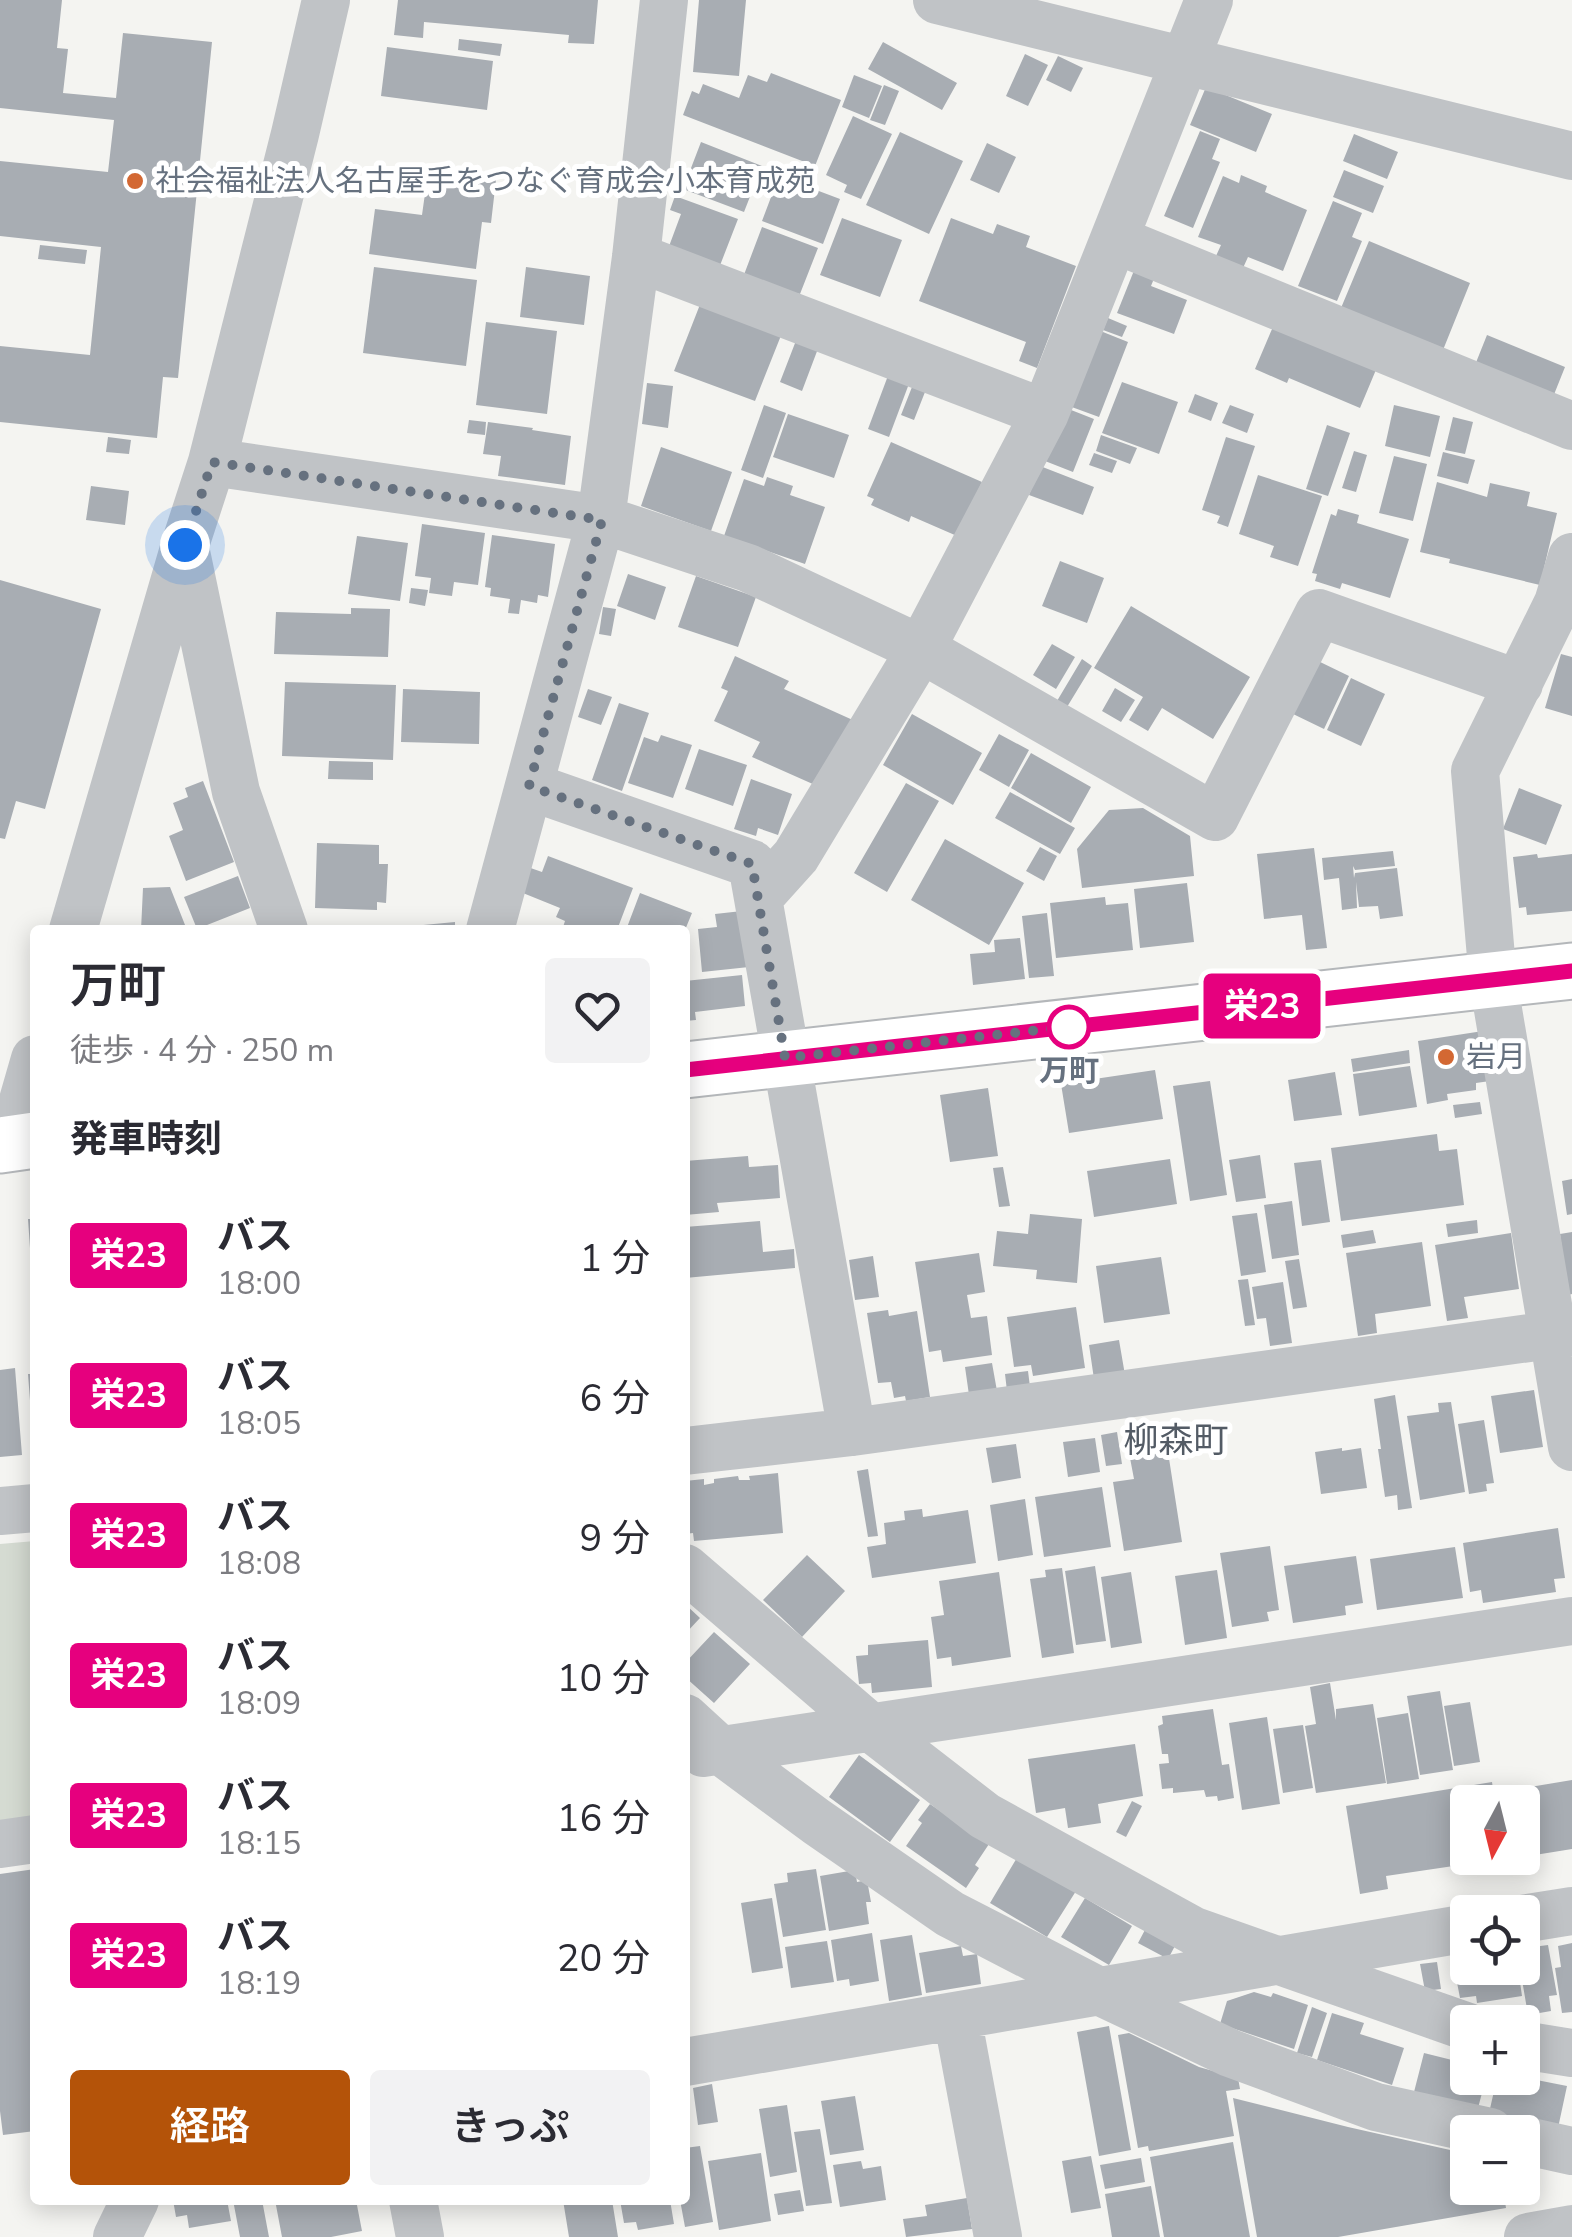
<!DOCTYPE html>
<html lang="ja">
<meta charset="utf-8">
<style>
body{margin:0;font-family:"Nunito Sans","Noto Sans JP",sans-serif;background:#f2f2f3;color:#2b2b33;height:100vh;display:flex;flex-direction:column;font-size:38px;white-space:nowrap}
*{box-sizing:border-box;margin:0}
p{font-size:32px;color:#7c7c81}
.icon{flex:none;width:55px;height:55px;fill:none;stroke:currentColor;stroke-width:2;stroke-linecap:round;stroke-linejoin:round}
.map{position:relative;flex:1;overflow:hidden}
.panel{position:absolute;left:30px;top:925px;width:660px;height:1280px;display:flex;flex-direction:column;background:#fff;border-radius:10px;box-shadow:0 5px 25px #0003}
.panel>*{flex:none}
.badge{padding:0 20px;border-radius:8px;font-size:35px;line-height:65px}
.needle{width:65px;rotate:187deg}
.controls{position:absolute;left:1450px;top:1785px;display:grid;gap:20px}
.controls a{display:grid;place-items:center;width:90px;height:90px;border-radius:10px;background:#fff;box-shadow:0 5px 25px #0003;font-size:50px}
.you{position:absolute;width:50px;height:50px;margin:-25px;border:8px solid #fff;border-radius:50%;background:#1a73e8;box-shadow:0 0 0 15px #1a73e833}
.map>.badge{position:absolute;translate:-50% -50%;box-shadow:0 0 0 5px #fff}
h2{padding:0 40px;font-size:38px;line-height:90px}
.round{display:grid;place-items:center;flex:none;width:105px;height:105px;border-radius:10px;background:#f2f2f3}
.summary{display:flex;align-items:center;justify-content:space-between;height:170px;padding:0 40px}
h1{font-size:48px;font-weight:600;line-height:75px}
.action{display:flex;gap:20px;margin-top:auto;padding:20px 40px}
.action a{flex:1;height:115px;border-radius:10px;background:#b45309;color:#fff;font-size:40px;font-weight:600;line-height:115px;text-align:center}
.action a+a{background:#f2f2f3;color:#2b2b33}
ul{padding:0;list-style:none}
li{display:flex;align-items:center;gap:30px;height:140px;padding:0 40px}
li div{flex:1}
li b{display:block;font-size:38px}
li em{font-style:normal}
li .badge{min-width:110px;font-weight:700;text-align:center}
.map>svg:first-child{display:block}
.green{fill:#d5dbd2}
.building{fill:#a8adb3}
.lines{fill:none;stroke-linecap:round;stroke-linejoin:round}
.major-casing{stroke:#b4b7ba;stroke-width:59}
.minor{stroke:#c0c3c6;stroke-width:48}
.major{stroke:#fff;stroke-width:55}
.line-casing{stroke:#fff;stroke-width:22}
.line{stroke:#e6007e;stroke-width:15}
.walk{stroke:#66717f;stroke-width:10;stroke-dasharray:0 18}
.poi-dot{fill:#d36833;stroke:#fff;stroke-width:4}
.stop-dot{fill:#fff;stroke:#e6007e;stroke-width:5}
.labels{text-anchor:middle;dominant-baseline:central;stroke-width:10;stroke-linejoin:round;paint-order:stroke}
.poi-label{font-size:30px;fill:#66717f;stroke:#fff;text-anchor:start}
.stop-label{font-size:30px;font-weight:bold;fill:#66717f;stroke:#fff}
.quarter-label{font-size:35px;fill:#535b65;stroke:#fff}
</style>
<div class="map">
<svg width="1572" height="2237" viewBox="0 0 1572 2237">
<rect width="100%" height="100%" fill="#f4f4f1"/>
<path class="green" d="M35 1541V1821L0 1826V1544Z"/>
<path class="building" d="M0 0H62L57 48 68 49 63 93 116 98 123 33 212 42 178 378 163 377 157 438 0 422V346L90 355 101 247 0 236V161L108 172 114 120 0 108Z
M398 0H598L594 44 568 43 569 35 424 22 423 38 394 35Z
M699 0H746L739 76 693 72Z
M459 39 502 44 500 56 458 50Z
M883 42 957 83 942 110 868 69Z
M387 47 493 61 487 110 381 96Z
M1025 54 1048 65 1028 106 1006 96Z
M1058 56 1083 68 1071 92 1046 80Z
M771 73 841 100 815 166 683 115 692 91 699 94 703 84 739 98 748 75 767 82Z
M854 75 882 86 869 118 842 107Z
M884 85 899 91 885 125 870 120Z
M1206 87 1272 114 1256 152 1190 125Z
M853 116 892 134 861 199 844 192 847 185 826 175Z
M1200 131 1220 139 1212 159 1220 162 1193 228 1164 216Z
M900 132 963 161 929 234 866 205Z
M1354 134 1398 152 1387 179 1343 161Z
M701 142 762 166 744 212 683 189Z
M987 143 1016 157 999 193 970 180Z
M1344 170 1384 186 1373 213 1333 197Z
M428 172 496 180 491 223 482 222 476 269 369 254 375 209 422 215Z
M1241 175 1267 186 1265 192 1307 210 1283 271 1248 257 1243 268 1216 256 1221 245 1198 237 1223 176 1239 183Z
M779 176 840 199 823 244 762 221Z
M675 196 738 219 719 268 668 249 681 214 670 210Z
M1333 201 1362 213 1352 237 1362 241 1337 301 1298 286Z
M842 218 902 240 880 297 820 275Z
M951 218 993 234 997 224 1030 236 1026 247 1076 266 1037 368 1019 361 1026 342 919 301Z
M762 227 818 248 800 294 742 280Z
M1369 241 1470 283 1443 350 1341 308Z
M40 245 87 250 85 264 38 259Z
M374 267 477 280 466 366 363 353Z
M526 267 590 276 584 325 520 317Z
M1135 268 1155 276 1151 286 1187 300 1174 334 1117 313Z
M701 302 782 333 755 401 674 371Z
M1108 318 1127 326 1122 337 1103 330Z
M486 322 557 331 547 414 476 405Z
M1275 322 1378 365 1360 408 1289 378 1287 383 1255 369Z
M1098 330 1128 342 1099 417 1069 406Z
M1487 335 1565 367 1553 397 1475 365Z
M797 338 819 346 802 391 780 382Z
M889 373 910 381 889 437 868 429Z
M1122 382 1178 402 1159 454 1102 433Z
M647 383 673 386 668 428 642 424Z
M912 387 925 392 914 420 901 415Z
M1195 394 1218 403 1211 421 1188 412Z
M764 405 786 413 763 478 741 470Z
M1230 405 1254 414 1247 433 1222 423Z
M1394 405 1440 416 1430 457 1385 446Z
M1066 408 1094 419 1073 472 1045 461Z
M788 414 849 435 834 478 773 457Z
M1453 417 1473 422 1465 454 1445 450Z
M469 420 486 422 485 435 467 433Z
M488 422 533 428 532 430 571 436 565 485 498 476 501 456 483 454Z
M1327 425 1350 433 1328 496 1306 489Z
M1101 435 1137 448 1130 464 1096 451Z
M108 437 131 440 129 454 106 452Z
M1226 437 1255 446 1228 527 1217 523 1220 516 1202 510Z
M891 442 982 482 957 536 911 516 909 522 871 505 874 499 867 496Z
M661 447 732 472 711 531 641 506Z
M1354 451 1367 455 1356 492 1342 488Z
M1443 452 1475 460 1468 484 1437 476Z
M1094 453 1117 461 1112 473 1089 465Z
M1394 456 1427 464 1413 521 1379 513Z
M1040 466 1094 487 1083 515 1029 495Z
M1258 475 1322 496 1298 566 1270 557 1274 546 1239 534Z
M767 477 793 486 790 495 825 507 805 564 724 536 744 479 764 486Z
M1437 482 1487 497 1490 483 1530 492 1527 506 1557 513 1540 585 1449 563 1450 559 1420 552Z
M91 486 129 491 125 525 86 520Z
M1338 509 1359 515 1357 523 1409 539 1390 598 1342 583 1340 589 1315 581 1317 574 1312 573 1331 514 1336 516Z
M422 524 485 533 478 585 454 582 452 596 429 593 431 578 415 576Z
M492 535 555 544 548 597 538 595 537 603 521 600 519 614 508 613 510 599 490 596 491 588 485 587Z
M357 536 408 543 400 601 348 594Z
M1060 561 1104 578 1087 623 1042 606Z
M628 574 666 587 655 620 617 606Z
M696 576 756 597 738 647 678 627Z
M0 580 101 609 45 809 16 801 5 839 0 838Z
M411 588 428 590 425 606 409 603Z
M1131 606 1250 677 1213 739 1162 708 1148 731 1129 720 1143 697 1094 668Z
M603 607 616 609 611 636 599 634Z
M351 608 390 609 388 657 274 654 276 612 351 614Z
M1052 644 1075 657 1056 689 1033 675Z
M1561 654 1572 657V716L1545 708Z
M735 656 789 681 784 689 855 721 824 789 752 757 760 742 714 721 728 691 721 688Z
M1082 659 1092 666 1067 707 1057 701Z
M1316 660 1349 676 1324 729 1291 713Z
M1351 678 1385 694 1361 746 1327 730Z
M285 682 396 685 393 760 282 756Z
M1115 688 1135 700 1121 722 1102 711Z
M403 689 480 692 479 744 401 742Z
M588 689 612 697 601 725 578 717Z
M619 703 649 713 622 791 592 780Z
M912 714 982 753 953 805 883 765Z
M999 734 1029 750 1009 787 979 770Z
M661 735 692 745 673 798 628 783 644 737 658 742Z
M699 749 747 765 733 806 685 789Z
M1031 753 1091 787 1071 823 1011 788Z
M329 761 373 762V780L328 779Z
M751 779 792 794 778 835 758 828 756 836 734 829Z
M203 781 234 862 186 881 169 836 183 830 173 803 188 797 185 788Z
M906 783 939 801 887 892 854 873Z
M1519 788 1562 805 1546 845 1503 829Z
M1010 792 1075 828 1060 854 995 818Z
M1143 808 1190 836 1194 876 1082 888 1077 849 1109 810Z
M945 839 1024 883 989 945 911 900Z
M317 843 379 845V864H388L386 903 377 902V910L315 908Z
M1040 847 1057 856 1044 881 1026 871Z
M1314 848 1327 948 1306 950 1302 915 1264 919 1257 854Z
M1393 851 1395 866 1355 870 1353 866 1354 878 1355 873 1397 868 1403 916 1380 919 1378 906 1359 907 1356 882 1357 908 1342 910 1339 878 1324 880 1322 858Z
M1537 854 1538 858 1572 854V911L1527 915 1526 907 1519 908 1513 857Z
M548 856 633 888 617 930H562L565 921 556 917 560 908 513 889 522 865 542 872Z
M238 876 250 908 197 929 184 897Z
M1187 883 1194 942 1140 948 1134 889Z
M170 887 187 930H141L143 888Z
M640 893 692 913 685 930H626Z
M1105 897 1106 905 1128 903 1133 950 1056 958 1050 903Z
M742 911 749 967 702 972 698 929 717 927 715 914Z
M1047 913 1054 976 1029 978 1022 916Z
M455 922V930H402V927Z
M1020 938 1025 979 973 985 970 954 995 952 994 940Z
M742 975 745 1006 695 1012 696 1020 685 1021V981Z
M1483 1031 1490 1081 1476 1083V1090L1447 1094 1448 1100 1427 1104 1418 1041Z
M1409 1050 1410 1063 1353 1072 1351 1059Z
M1410 1066 1417 1107 1359 1116 1353 1074Z
M1155 1070 1163 1119 1069 1133 1061 1084Z
M1335 1072 1342 1115 1294 1121 1288 1080Z
M1210 1081 1227 1195 1190 1201 1173 1086Z
M988 1088 998 1156 950 1162 940 1095Z
M1480 1102 1482 1114 1455 1118 1453 1105Z
M1437 1134 1439 1151 1457 1149 1464 1205 1341 1221 1331 1148Z
M1260 1155 1266 1198 1236 1202 1229 1160Z
M748 1156 749 1167 778 1165 780 1198 717 1203 719 1212 685 1215V1161Z
M1170 1159 1177 1204 1094 1217 1087 1171Z
M1321 1160 1330 1222 1302 1226 1294 1163Z
M1003 1167 1010 1206 999 1207 993 1168Z
M1572 1179V1214L1567 1215 1562 1181Z
M1292 1201 1299 1255 1272 1259 1264 1205Z
M1257 1213 1266 1272 1241 1276 1232 1216Z
M1030 1214 1082 1219 1077 1283 1036 1279 1037 1270 993 1266 997 1231 1028 1234Z
M28 1219H35V1277H32Z
M1477 1220 1478 1233 1448 1237 1446 1224Z
M760 1221 763 1252 794 1249 795 1268 685 1278V1227Z
M1373 1230 1376 1243 1343 1248 1341 1235Z
M1572 1232V1294L1568 1295 1560 1234Z
M1511 1233 1519 1289 1464 1297 1468 1318 1447 1321 1435 1245Z
M1422 1242 1431 1306 1375 1314 1377 1333 1358 1336 1346 1253Z
M979 1253 985 1292 967 1295 971 1318 987 1316 992 1355 943 1362 941 1350 929 1352 915 1262Z
M873 1256 879 1297 855 1300 849 1260Z
M1161 1257 1170 1314 1104 1323 1096 1266Z
M1299 1259 1307 1307 1293 1309 1285 1261Z
M1248 1279 1255 1325 1245 1326 1238 1280Z
M1283 1282 1292 1343 1270 1346 1266 1318 1257 1319 1252 1287Z
M1076 1307 1085 1368 1033 1376 1031 1365 1014 1367 1007 1317Z
M888 1310 889 1316 917 1311 930 1397 906 1401 905 1396 894 1398 891 1382 878 1383 867 1313Z
M1119 1340 1125 1375 1094 1379 1089 1345Z
M992 1363 997 1391 969 1395 965 1367Z
M15 1368 22 1455 0 1457V1370Z
M1028 1371 1030 1387 1007 1391 1005 1374Z
M28 1374H35V1427H32Z
M1534 1390 1543 1447 1500 1453 1491 1396Z
M1395 1395 1412 1508 1398 1510 1397 1495 1385 1497 1378 1449H1381L1374 1399Z
M1451 1402 1465 1492 1420 1500 1407 1416 1439 1412 1438 1403Z
M1484 1420 1494 1483 1486 1484 1487 1491 1469 1494 1458 1424Z
M1117 1432 1122 1464 1106 1466 1101 1435Z
M1095 1438 1100 1472 1068 1477 1063 1442Z
M1016 1444 1021 1478 992 1483 986 1448Z
M1342 1448V1451L1361 1448 1367 1488 1321 1494 1315 1452Z
M1168 1452 1182 1542 1124 1551 1113 1482 1134 1479 1130 1458Z
M868 1469 878 1536 868 1537 857 1471Z
M778 1473 783 1533 694 1541 693 1533 685 1534V1481L704 1479V1485L714 1483V1479L738 1476 739 1480H750L749 1476Z
M1102 1487 1111 1547 1044 1557 1035 1497Z
M1025 1499 1033 1555 998 1561 990 1505Z
M922 1509 923 1517 968 1510 976 1563 872 1578 867 1547 886 1544 884 1523 905 1520 904 1511Z
M1558 1528 1565 1578 1554 1579 1556 1592 1483 1603 1481 1590 1470 1592 1463 1543Z
M1270 1546 1279 1610 1267 1612 1269 1621 1232 1627 1220 1553Z
M1455 1547 1463 1598 1377 1610 1370 1559Z
M807 1555 845 1591 802 1637 763 1600Z
M1356 1556 1363 1603 1345 1606 1346 1615 1293 1623 1284 1566Z
M1095 1566 1106 1641 1076 1645 1065 1571Z
M1062 1568 1074 1653 1042 1658 1030 1579 1046 1577 1045 1570Z
M1217 1570 1227 1638 1185 1645 1175 1576Z
M999 1572 1011 1657 952 1666 951 1657 937 1659 931 1617 944 1615 939 1581Z
M1131 1572 1142 1643 1111 1648 1101 1577Z
M685 1604 700 1618 685 1634Z
M714 1632 750 1664 714 1703 685 1677V1663Z
M928 1640 932 1687 872 1693 871 1683 859 1684 856 1656 868 1655V1645Z
M1330 1683 1336 1720V1709L1373 1704 1386 1783 1316 1793 1305 1726 1316 1724 1310 1687Z
M1440 1691 1453 1770 1420 1775 1407 1696Z
M1470 1702 1480 1762 1454 1766 1444 1706Z
M1213 1709 1222 1765 1229 1764 1234 1798 1218 1801 1217 1796 1206 1797 1204 1790 1173 1793V1788L1162 1789 1159 1764 1169 1763 1168 1754H1162L1158 1726 1163 1724 1162 1716Z
M1408 1713 1419 1779 1387 1784 1377 1718Z
M1267 1717 1280 1804 1242 1810 1229 1723Z
M1303 1725 1313 1788 1283 1793 1273 1729Z
M1135 1744 1143 1796 1098 1804 1101 1823 1068 1828 1065 1808 1036 1813 1028 1759Z
M859 1755 920 1800 890 1842 829 1797Z
M1572 1780V1849L1522 1857V1802H1508L1506 1791Z
M1492 1782 1495 1802H1468V1858H1493L1494 1860 1386 1876 1388 1889 1360 1894 1346 1806Z
M1132 1801 1142 1806 1126 1837 1116 1832Z
M930 1804 989 1844 975 1865 979 1868 966 1888 906 1846 922 1823 918 1820Z
M1018 1856 1076 1891 1047 1937 990 1903Z
M35 1869V2131L3 2135 0 2111V1874Z
M816 1869 826 1930 783 1937 774 1884 788 1882 787 1873Z
M855 1870 857 1882 867 1880 871 1902H866L869 1924 829 1931 820 1876Z
M772 1898 783 1968 752 1973 741 1903Z
M1085 1898 1132 1926 1109 1965 1061 1937Z
M1146 1928 1176 1944 1168 1959 1138 1943Z
M872 1933 879 1981 850 1986 849 1979 837 1981 831 1940Z
M912 1935 922 1995 889 2001 880 1940Z
M827 1941 834 1982 791 1988 785 1947Z
M1572 1943V2012L1562 2013 1555 1968 1561 1967 1558 1946Z
M1548 1945 1557 1995 1549 1996 1551 2011 1528 2015 1520 1968H1522V1957L1534 1955 1533 1947Z
M961 1946 963 1956 977 1954 981 1984 926 1993 919 1953Z
M1437 1962 1441 1989 1425 1991 1420 1964Z
M1468 1965V1968H1518L1522 1996 1477 2003 1476 1996 1460 1998 1454 1967Z
M1254 1992 1271 1997 1273 1993 1308 2005 1294 2049 1220 2024 1227 2001Z
M1312 2007 1327 2013 1312 2057 1297 2053Z
M1332 2013 1364 2023 1360 2034 1404 2048 1392 2085 1317 2060Z
M1109 2026 1131 2150 1099 2156 1077 2032Z
M1129 2033 1199 2067 1238 2078 1240 2089 1226 2091 1234 2136 1149 2151 1148 2146 1138 2148 1118 2035Z
M1424 2053 1468 2064V2078H1486L1478 2108 1414 2092Z
M1522 2077 1567 2086 1558 2128 1489 2113 1497 2078Z
M712 2084 718 2122 698 2125 693 2088Z
M855 2096 864 2150 830 2155 821 2101Z
M1233 2098 1348 2127 1468 2154V2188H1503L1506 2208 1338 2237H1257Z
M787 2105 797 2172 770 2177 759 2109Z
M820 2129 832 2203 806 2206 794 2132Z
M1233 2142 1250 2237H1164L1150 2157Z
M700 2146 713 2222 685 2227 680 2200H685V2148Z
M761 2153 771 2221 719 2230 708 2161Z
M1091 2156 1101 2208 1071 2213 1062 2161Z
M1141 2158 1145 2182 1105 2189 1100 2165Z
M861 2161 863 2169 881 2166 886 2200 840 2207 833 2165Z
M1151 2186 1160 2237H1112L1105 2194Z
M800 2190 804 2211 778 2215 774 2194Z
M967 2198 972 2229 906 2237 903 2219 927 2216 925 2205Z
M173 2200H227L231 2221 189 2228 187 2215 176 2217Z
M233 2200H262L269 2237H240Z
M275 2200H356L362 2231 331 2237H282Z
M563 2200H612L618 2237H569Z
M620 2200H670L674 2224 638 2230 636 2222 624 2223Z"/>
<g class="lines">
<g class="major-casing">
<path id="major" d="M685 1070 1572 971
M0 1145 35 1140"/>
</g>
<path class="minor" d="M937 0 1572 156
M1114 239 1572 426
M636 257 1045 413
M212 462 601 519 748 568 921 649 1215 817 1319 613 1519 684
M186 552 236 792 284 930
M1572 557 1558 603 1475 771 1493 980 1572 1447
M529 786 752 864 852 1432
M760 896 796 856 921 649 1045 413 1209 0
M73 930 185 545 212 462 295 134 326 0
M490 930 601 519 636 257 664 0
M11 1142 35 1059
M685 1451 852 1432 1572 1332
M0 1511 35 1508
M685 1568 870 1727 985 1816 1194 1931 1468 2027
M685 1718 721 1751 817 1822 950 1914 1101 1992 1230 2053 1376 2107 1490 2132
M703 1753 1572 1621
M0 1844 35 1839
M1522 1919 1572 1911
M957 2016 998 2237
M1522 2045 1572 2053
M685 2062 1468 1928
M1522 2140 1572 2151
M413 2200 420 2237
M117 2237 135 2200
M1528 2237 1572 2229"/>
<use href="#major" class="major"/>
</g>
<g class="lines">
<g class="line-casing">
<path id="line" d="M685 1070 1572 971"/>
</g>
<use href="#line" class="line"/>
<path class="walk" d="M185 545 212 462 602 520 529 786 752 864 785 1058 1077 1026 1069 1027"/>
</g>
<g class="poi-dot">
<circle cx="135" cy="181" r="10"/>
<circle cx="1446" cy="1057" r="10"/>
</g>
<circle class="stop-dot" cx="1069" cy="1027" r="20"/>
<g class="labels">
<g class="poi-label">
<text x="155" y="181">社会福祉法人名古屋手をつなぐ育成会小本育成苑</text>
<text x="1466" y="1057">岩月</text>
</g>
<g class="stop-label">
<text x="1069" y="1071">万町</text>
</g>
<g class="quarter-label">
<text x="1176" y="1440">柳森町</text>
</g>
</g>
</svg>
<div class="controls">
<a><svg class="needle" viewBox="-14 -14 28 28"><path d="M0-13l5 13h-10z" fill="#e53935"/><path d="M0 13l5-13h-10z" fill="#7c7c81"/></svg></a>
<a><svg class="icon" aria-label="locate" viewBox="0 0 24 24"><circle cx="12" cy="12" r="6"/><path d="M12 2v4M12 18v4M2 12h4M18 12h4"/></svg></a>
<a>+</a>
<a>−</a>
</div>
<div class="you" style="left:185px;top:545px"></div>
<b class="badge" style="left:1262px;top:1006px;background:#e6007e;color:#fff">栄23</b>
<section class="panel">
<div class="summary"><div><h1>万町</h1><p>徒歩 · 4 分 · 250 m</p></div><a class="round"><svg class="icon" aria-label="heart" viewBox="0 0 24 24"><path d="M12 20l-8-8c-3-5 5-10 8-4 3-6 11-1 8 4z"/></svg></a></div>
<h2>発車時刻</h2>
<ul>
<li><span class="badge" style="background:#e6007e;color:#fff">栄23</span><div><b>バス</b><p>18:00</p></div><em>1 分</em></li>
<li><span class="badge" style="background:#e6007e;color:#fff">栄23</span><div><b>バス</b><p>18:05</p></div><em>6 分</em></li>
<li><span class="badge" style="background:#e6007e;color:#fff">栄23</span><div><b>バス</b><p>18:08</p></div><em>9 分</em></li>
<li><span class="badge" style="background:#e6007e;color:#fff">栄23</span><div><b>バス</b><p>18:09</p></div><em>10 分</em></li>
<li><span class="badge" style="background:#e6007e;color:#fff">栄23</span><div><b>バス</b><p>18:15</p></div><em>16 分</em></li>
<li><span class="badge" style="background:#e6007e;color:#fff">栄23</span><div><b>バス</b><p>18:19</p></div><em>20 分</em></li>
</ul>
<div class="action"><a>経路</a><a>きっぷ</a></div>
</section>
</div>
